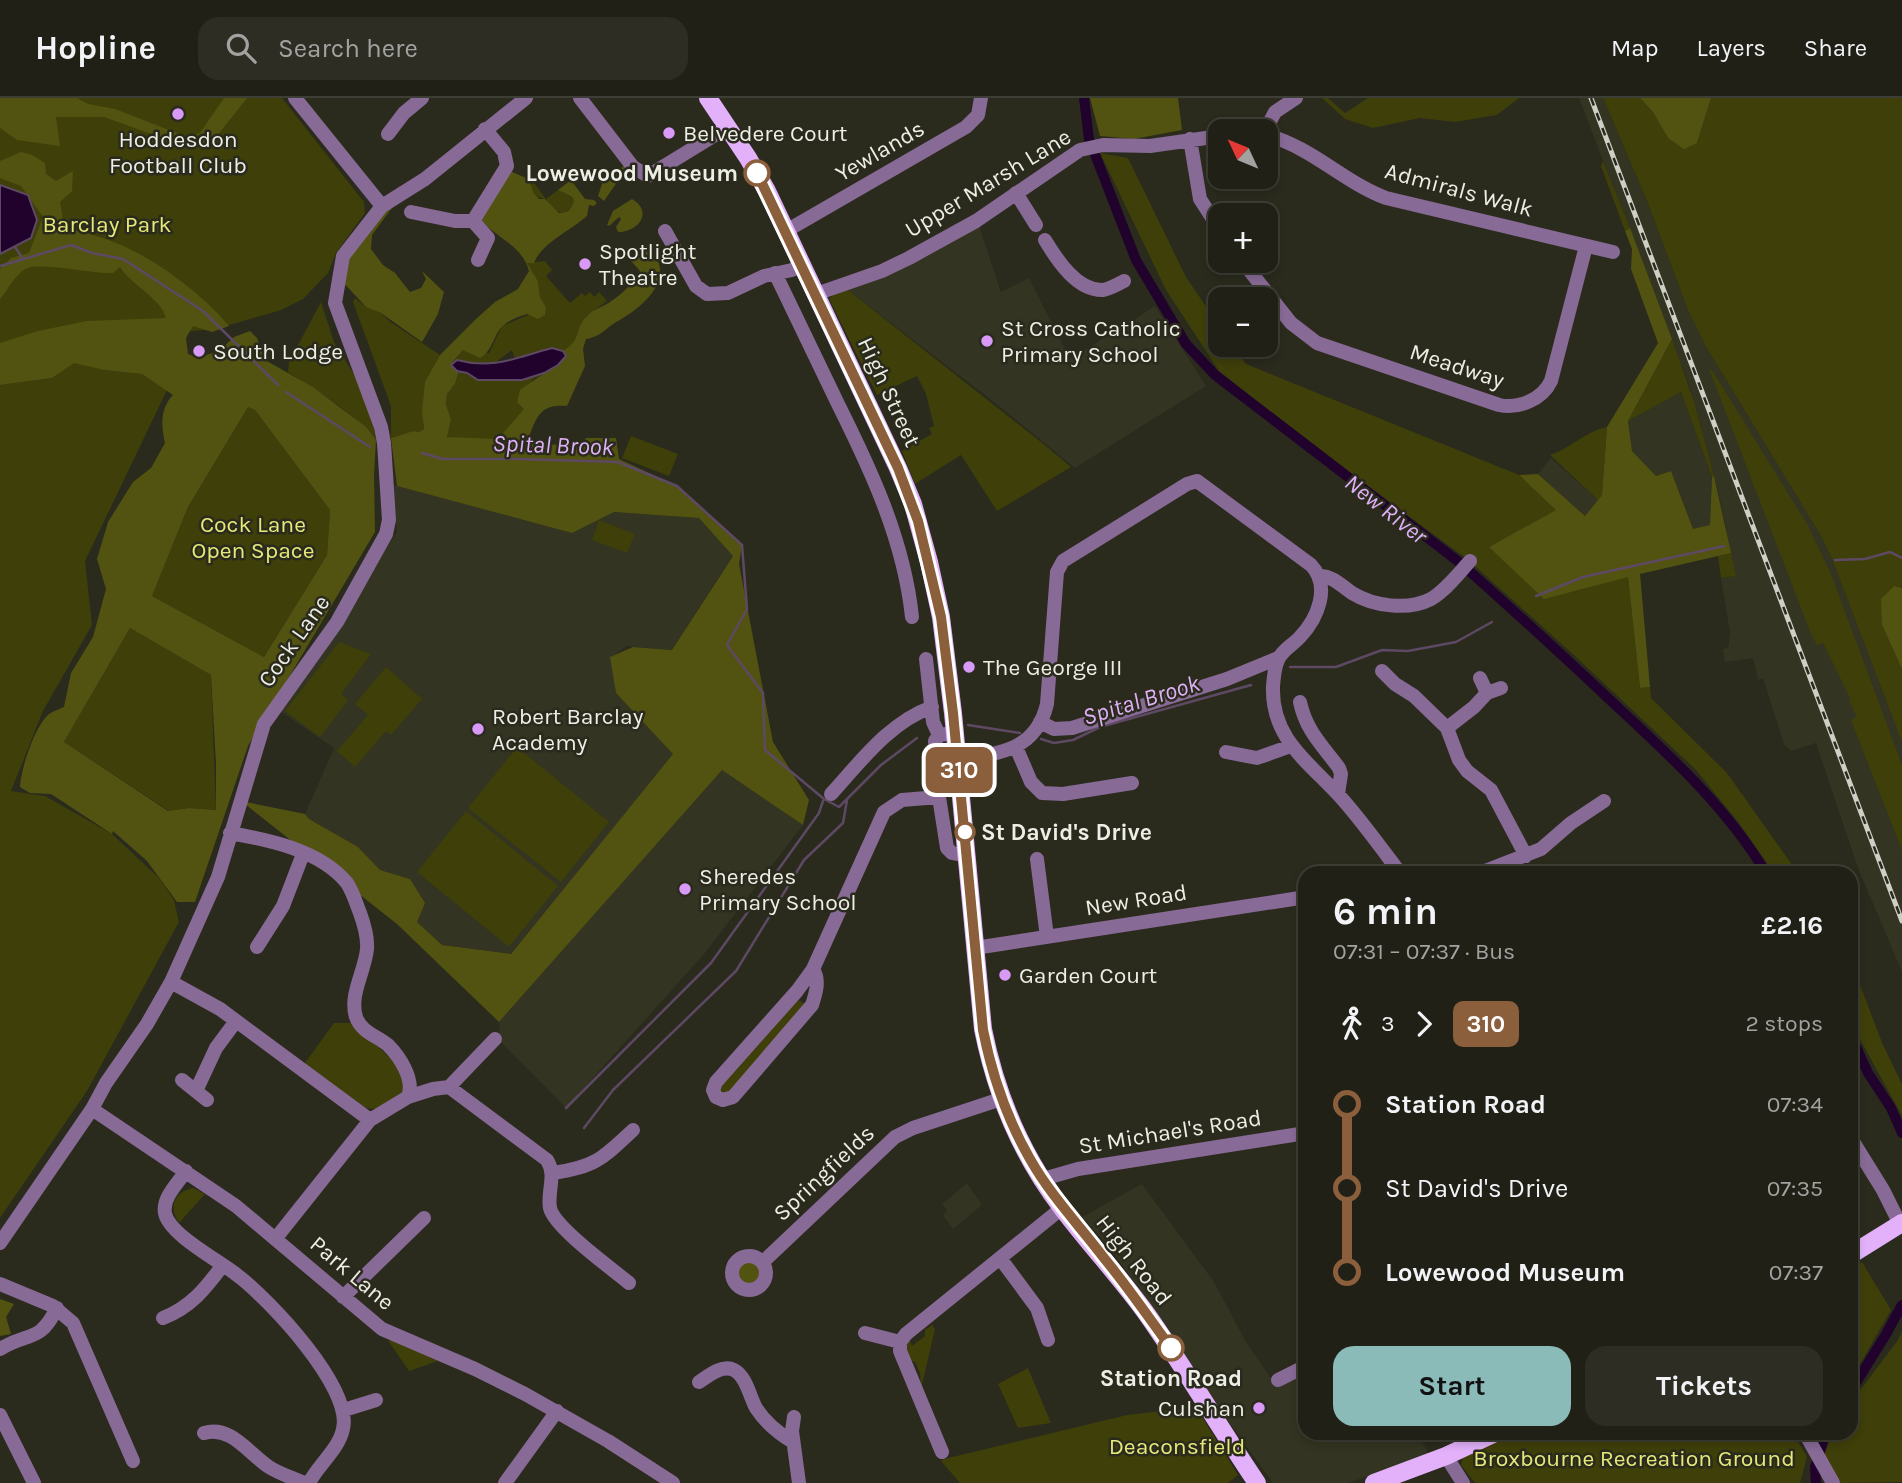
<!DOCTYPE html>
<meta charset="utf-8">
<style>
body{margin:0;font-family:Karla,sans-serif;background:#2d2d23;color:#f1f3f6;height:100vh;display:flex;flex-direction:column;font-size:26px;white-space:nowrap}
*{box-sizing:border-box;margin:0}
p{font-size:23px;color:#a2a3a1}
.icon{flex:none;width:38px;height:38px;fill:none;stroke:currentColor;stroke-width:2;stroke-linecap:round;stroke-linejoin:round}
.map{position:relative;flex:1;overflow:hidden}
.drawer{position:absolute;left:1298px;top:768px;width:560px;height:574px;display:flex;flex-direction:column;background:#202016;border-radius:21px;box-shadow:0 4px 10px #0003,0 0 0 2px #3d3e35}
.drawer>*{flex:none}
.badge{padding:0 14px;border-radius:10px;font-size:24px;line-height:46px}
.needle{width:46px;rotate:314deg}
.tools{position:absolute;left:1208px;top:21px;display:grid;gap:14px}
.tools a{display:grid;place-items:center;width:70px;height:70px;border-radius:14px;background:#202016;box-shadow:0 4px 10px #0003,0 0 0 2px #3d3e35;font-size:35px}
.map>.badge{position:absolute;translate:-50% -50%;box-shadow:0 0 0 4px #fff}
.legs{display:flex;align-items:center;gap:10px;height:77px;padding:0 35px;font-size:23px}
.legs p{margin-inline-start:auto}
.head{display:flex;align-items:center;justify-content:space-between;height:119px;padding:0 35px}
h1{font-size:38px;font-weight:700;line-height:52px}
.button{display:flex;gap:14px;margin-top:auto;padding:14px 35px}
.button a{flex:1;height:80px;border-radius:21px;background:#8bbbb9;color:#111;font-size:28px;font-weight:700;line-height:80px;text-align:center}
.button a+a{background:#2d2d23;color:#f1f3f6}
ul{padding:0 35px;list-style:none}
li{display:flex;align-items:center;gap:24px;height:84px;font-size:26px}
li i{display:grid;place-items:center;width:10px;height:100%;margin:0 9px;background:currentColor}
li i::after{content:'';width:18px;height:18px;margin:-9px;border:5px solid;border-radius:50%;background:#202016}
li p{margin-inline-start:auto}
li:first-child i{background:linear-gradient(#0000 50%,currentColor 0)}
li:last-child i{background:linear-gradient(currentColor 50%,#0000 0)}
header{display:flex;align-items:center;gap:42px;box-sizing:border-box;height:98px;padding:0 35px;background:#202016;border-bottom:2px solid #3d3e35}
header strong{font-size:33px}
nav{display:flex;gap:38px;margin-inline-start:auto;font-size:24px}
.search{width:490px;height:63px;background:#2d2d23;display:flex;align-items:center;gap:18px;box-sizing:border-box;padding:0 24px;border-radius:21px;color:#a2a3a1;font-size:26px}
.map>svg:first-child{display:block}
.built{fill:#333421}
.green{fill:#3f3f0a}
.forest{fill:#525311;fill-rule:evenodd}
.water{fill:#20022c;stroke:#5e4964;stroke-width:2}
.lines{fill:none;stroke-linecap:round;stroke-linejoin:round}
.stream{stroke:#5e4964;stroke-width:2.5}
.canal{stroke:#20022c;stroke-width:10}
.minor{stroke:#886a96;stroke-width:14}
.major{stroke:#e2b1fa;stroke-width:18}
.rail-casing{stroke:#cecfc5;stroke-width:5}
.rail{stroke:#2a2a1d;stroke-width:2.5;stroke-dasharray:8;stroke-linecap:butt}
.line-1-casing{stroke:#fff;stroke-width:16}
.line-1{stroke:#8b5e3c;stroke-width:10}
.poi-dot{fill:#d99af7;stroke:#2a2a1d;stroke-width:2.5}
.stop-1-dot{fill:#fff;stroke:#8b5e3c;stroke-width:3.5}
.labels{text-anchor:middle;dominant-baseline:central;stroke-width:5;stroke-linejoin:round;paint-order:stroke}
.poi-label{font-size:23px;fill:#edeee5;stroke:#2a2a1d;text-anchor:start}
.street-label{font-size:23px;fill:#edeee5;stroke:#2a2a1d}
.stop-label{font-size:23px;font-weight:bold;fill:#edeee5;stroke:#2a2a1d;text-anchor:end}
.park-label{font-size:23px;fill:#e6e979;stroke:#2a2a1d}
.water-label{font-size:24px;font-style:italic;fill:#dfb0f6;stroke:#2a2a1d}
</style>
<header>
<strong>Hopline</strong>
<div class="search"><svg class="icon" aria-label="search" viewBox="0 0 24 24"><circle cx="10" cy="10" r="6"/><path d="M15 15l6 6"/></svg>Search here</div>
<nav><a>Map</a><a>Layers</a><a>Share</a></nav>
</header>
<div class="map">
<svg width="1902" height="1385" viewBox="0 0 1902 1385">
<rect width="100%" height="100%" fill="#2a2a1d"/>
<path class="built" d="M1579 0H1603L1647 103 1688 212 1705 247 1821 438 1832 461 1899 635 1902 644V874L1858 770 1816 645 1791 653 1784 646 1763 580 1758 582 1753 560 1725 564 1723 551 1728 550 1730 535 1721 480 1731 478 1726 429 1717 389 1691 292Z
M978 125 1001 194 1029 180 1070 261 1155 208 1206 288 1075 370 994 304 848 192Z
M1681 294 1712 379 1710 427 1693 432 1671 373 1656 378 1632 353 1628 323Z
M1551 360 1598 402 1585 418 1538 376Z
M393 387 572 435 613 414 699 420 733 457 672 552 627 548 611 559 616 595 674 656 511 856 442 847 417 824 410 781 380 772 358 749 309 721 305 716 334 650 277 611 397 434Z
M722 671 803 727 705 855 566 1010 500 943 499 924Z
M967 1085 982 1107 953 1131 943 1118 947 1112 942 1106Z
M1142 1086 1214 1184 1246 1244 1277 1289 1297 1281 1305 1298 1306 1335H1324L1326 1339 1333 1335H1418L1429 1357 1348 1385H1273L1220 1312 1147 1201 1108 1148 1082 1119Z"/>
<path class="green" d="M0 0H282L364 104 365 115 336 155 328 175 303 201 281 212 216 231 192 233 97 232 0 251Z
M1322 0H1328L1345 15 1368 0H1519L1497 17 1455 24 1420 20 1373 30 1345 21Z
M1603 0H1640L1653 14 1668 40 1697 45 1711 0H1902V490L1894 488 1882 527 1902 571V644L1832 461 1821 438 1705 247 1688 212 1647 103Z
M1100 55 1128 60 1186 179 1220 229V247H1232L1246 266 1519 377 1557 412 1489 449 1628 479 1640 590 1650 589 1651 600 1727 675 1798 775H1774L1739 725 1696 672 1576 559 1467 461 1315 349 1219 273 1166 192Z
M1603 63 1630 130 1625 133 1601 68Z
M532 82 546 101 558 92 571 99 575 103 572 110 563 115 553 112 546 101C537 100 534 96 530 89Z
M545 163 552 172 546 178 570 205 582 195 585 198 590 194 594 199 599 194 607 203 586 218 574 247 563 253C549 248 530 256 515 261L512 252 496 264 498 265 477 267 454 263 463 252 489 255 502 228 546 209 540 199 538 183 527 165Z
M848 192 1041 344 1071 369 997 413 961 357 915 386 902 353 932 336 929 330 934 328 926 296 917 278 877 297 829 201 834 196Z
M355 200 366 209 381 215 389 223 440 257C425 286 421 297 424 331L420 334 413 333 391 340V308L353 204Z
M321 204 334 244 358 283 372 320 376 342C358 318 314 290 288 274L289 264Z
M1672 241 1694 303 1714 378 1712 379 1681 294 1628 323Z
M74 264 104 272 142 276 167 292 85 463 92 527 43 613 11 693 45 698 112 736 159 780 174 802 179 824 87 993 0 1120V287L52 280Z
M1709 271 1712 272 1807 426 1831 476 1902 667V752L1851 622 1857 619 1849 603 1851 602 1823 545 1817 547 1811 536Z
M459 273 479 282H522L544 275 532 282 525 311 498 341H456L447 338 451 321 446 308 447 296 455 286Z
M248 309 255 312 330 412 327 457 264 559 152 498 188 409Z
M1607 329 1602 397 1598 402 1550 357C1571 350 1586 333 1607 329Z
M631 338 678 356 669 378 622 360Z
M599 422 635 436 627 455 592 442Z
M1731 455 1736 478 1721 480 1718 458Z
M130 530 211 577 216 712 189 710 169 713 64 644Z
M339 544 371 556 341 596 348 602 320 639 285 613Z
M386 569 422 601 391 637 386 633 355 669 337 653 368 617 355 606Z
M517 649 609 724 561 784 468 710Z
M466 713 558 788 509 849 417 774Z
M1852 866 1883 947 1902 986V1018L1861 943 1852 919Z
M798 902 805 906 730 996 724 998 718 990Z
M334 925H352C370 946 408 963 404 996 396 1000 388 1007 380 1010 357 1017 320 982 302 969Z
M193 1090 205 1096 179 1125C168 1109 174 1094 193 1090Z
M1862 1164 1891 1212 1852 1280V1170Z
M932 1227 935 1231 921 1291 920 1275 915 1264 909 1262 906 1258 907 1244 910 1242 912 1248 925 1238V1232Z
M1902 1233V1384L1840 1385 1822 1353 1831 1335H1852V1303L1898 1242Z
M390 1240 438 1263 409 1273 389 1244Z
M1028 1270 1051 1325 1018 1330 998 1286Z
M1196 1309 1238 1377 1228 1385H960L941 1363 944 1361 1127 1317Z
M1506 1335H1793L1807 1359 1800 1385H1475L1461 1367 1463 1359Z"/>
<path class="forest" d="M0 0H77L88 6 115 11 187 39 200 35 224 0H247L209 48 179 46 104 19H56L60 48 17 42 0 30Z
M1090 0H1178L1182 32 1134 41 1100 38Z
M1640 0H1711L1697 45 1684 51 1668 40 1653 14Z
M21 54 32 57 45 65 46 76 56 83 73 73 72 93 60 104 64 129C81 134 100 138 116 145 153 159 205 198 229 228L212 234 193 228 186 240 188 256 199 260 220 252 234 239 250 233 257 240 265 262 313 289 366 329 376 342 374 377 375 434 248 648 195 804H177L147 763 113 733 112 736 51 696 30 695 20 689C21 670 35 628 49 616 53 613 60 611 64 609L71 575 93 539 106 491 97 461 108 424 133 384 151 370 165 345C161 328 160 310 173 297L142 276 104 272 74 265 52 280 0 287V245L38 233 87 223 166 220C160 199 132 188 120 169L113 175C93 176 37 163 25 171 14 178 8 192 0 201V171L11 160 29 155 43 119 21 88 0 80V63ZM248 309 255 312 330 412 327 457 264 559 152 498 188 409ZM130 530 211 577 216 667V712L189 710 168 713 64 644Z
M625 67 627 70 604 103 598 98 603 83Z
M508 72 526 80 530 84 533 94 539 101H545L559 115C568 115 572 111 574 103L572 99 558 92 571 82 585 101 594 102 597 105 594 108 589 107 587 118C570 133 542 145 534 165H527L538 183 540 199 546 209 545 217 538 221 527 216C518 219 506 223 500 231 492 242 492 253 480 260L463 252 452 265 459 273 455 286 447 296 446 307 451 321 447 339 498 341 524 311 517 304 520 292 563 262 566 258 563 253C583 241 574 230 587 218 593 211 603 209 610 204 621 197 635 184 640 173L631 163 637 157V150L641 145C682 172 649 206 618 223 605 230 603 238 586 241L583 251 585 268 567 308C537 305 536 323 526 346L581 347 586 340H616L619 361 677 388 742 447 739 466 773 644 809 702 803 727 722 672 499 924 397 826 241 703 305 716 309 721 358 749 380 772 410 781 425 805 417 824 442 847 511 856 673 656 616 595 610 559 633 549 672 552 733 458 699 420 614 414 572 435 397 388 391 340 413 333 419 334 424 331 422 314 425 284 440 257 476 221 495 204 518 191 529 173C522 146 494 140 479 119Z
M400 99 372 137 371 151 383 167 395 175 410 194 421 190 426 181 422 173 444 194 438 216 422 244 381 215 366 209 340 181C353 141 372 127 400 99Z
M632 101C654 114 638 134 618 134L616 129 621 121 619 119 609 128 607 127 613 113Z
M1630 130 1672 241 1628 323 1632 353 1656 378 1671 373 1693 431 1710 427 1712 379 1714 378 1731 455 1640 476 1650 589 1640 590 1628 479 1544 501 1489 449 1556 412 1519 377 1538 376 1585 418 1602 397 1607 329 1658 245 1631 171 1632 151 1625 133Z
M1894 488 1902 490V571L1882 527 1881 501Z
M736 1176a13 13 0 1 1 26 0a13 13 0 1 1-26 0Z
M0 1201 14 1206 6 1219 11 1236 0 1238Z"/>
<path class="water" d="M0 87 28 97 37 122 31 140 0 156Z
M552 250 563 253 566 258 558 267 544 275 522 282H478L467 275 457 273 451 267 457 262C494 272 517 259 552 250Z"/>
<g class="lines">
<path class="stream" d="M15 149 23 161
M0 168 71 147 92 155 123 161 203 213 278 287
M286 294 370 349
M422 355 443 361H519L618 364 677 388 742 447 747 511 727 547 763 595 765 652 824 701 839 709 881 667 917 640
M1835 462 1865 461 1890 454 1902 460
M1536 498 1583 479 1724 448
M1290 569H1336L1382 552 1408 553 1456 544 1492 524
M968 627 1020 635
M1041 641 1054 645 1073 642 1100 629 1251 587
M566 1010 711 865 819 715 823 703
M584 1030 613 992 736 873 804 762 843 725 847 702"/>
<path class="canal" d="M1084 0 1089 41 1136 162 1186 246 1215 277 1459 464C1510 509 1560 555 1609 601 1667 655 1725 707 1766 775
M1852 940 1868 975 1891 1010 1902 1035
M1852 1291 1885 1238 1902 1207
M1816 1385 1815 1369 1826 1335"/>
<path class="minor" d="M295 0 382 108
M580 0 633 69 648 78 728 29
M1265 33 1275 14 1296 0
M388 36 404 15 422 0
M1265 37C1311 48 1343 84 1386 100L1613 154
M1190 41 1200 101 1220 132
M1016 95 1036 127
M411 114 455 123H473L507 68 504 54 485 31
M473 123 488 140 478 162
M665 133 696 188 707 196 728 195 764 178 792 172 802 167
M786 133 966 29 978 17 981 0
M1045 142C1057 162 1077 193 1103 192 1110 191 1118 186 1124 183
M1242 163 1291 225 1317 245 1499 307C1518 311 1542 302 1551 283L1586 148
M775 175C796 219 817 263 838 306 872 374 904 443 912 519
M816 196 882 173 909 160 976 123 1080 52 1103 47 1150 48 1220 38
M1319 478C1331 477 1342 488 1352 495 1373 508 1408 513 1431 501 1446 492 1458 476 1470 463
M926 561 933 624 939 637
M1382 573 1395 586 1414 598 1447 630 1459 662 1467 673 1491 692 1526 758
M1480 580 1487 595
M1300 604C1306 633 1323 648 1339 670L1341 676 1338 696
M1040 624 1054 631 1072 630 1227 581 1278 560
M1447 630 1474 609 1487 595 1501 590
M955 635 939 637 935 643 939 699 947 750 952 755 967 758
M1016 649 1031 684 1042 695 1063 696 1132 685
M1226 654 1257 660 1291 648
M958 661C998 656 1036 653 1047 606L1057 474 1063 463 1187 386 1197 383 1311 467C1331 488 1318 520 1300 539 1293 547 1282 552 1278 562 1274 570 1274 580 1273 588 1271 643 1312 666 1344 703 1364 726 1382 751 1400 775
M831 696C861 663 890 624 932 609
M230 735C269 742 320 752 347 785 353 794 356 805 360 815 364 826 368 838 367 851 365 873 349 897 356 919 361 934 377 938 388 947 400 959 415 982 408 999
M1037 761 1047 839
M1480 775 1541 751 1571 725 1604 703
M257 849 283 808 303 756
M975 850 1306 799
M813 871 797 893 716 984 713 992 716 999 723 1002 733 999 812 907C816 895 820 882 813 871L884 714 902 702 939 699
M171 884 220 911 370 1022
M182 982 207 1002
M449 989 495 941
M196 993 216 950 236 923
M92 1011 236 1108 382 1231 475 1271 525 1296 608 1343 673 1385
M1852 1042 1883 1092 1900 1126
M186 1073C178 1085 162 1100 165 1115 169 1137 220 1163 237 1177 269 1201 353 1290 343 1331 339 1351 318 1367 309 1385
M553 1075C595 1069 602 1061 633 1032
M1043 1081 1078 1071 1306 1035
M276 1140 370 1022 408 999 433 991 449 989 547 1062C557 1078 547 1092 550 1110 554 1129 611 1170 629 1185
M0 1145 92 1011 106 985 147 926 171 884 218 779 264 626 337 524 386 436 389 422 384 345 381 329 335 205 343 158 382 108 425 81 526 0
M732 1175a17 17 0 1 1 34 0a17 17 0 1 1-34 0Z
M1000 1160 1037 1210 1048 1242
M763 1164 895 1039 913 1030 1001 1001
M0 1186 53 1208 73 1225 133 1363
M343 1199 424 1120
M163 1220C191 1209 205 1191 223 1167
M865 1235 900 1244
M0 1251C29 1233 39 1246 57 1210
M1278 1282 1306 1268
M699 1284C708 1278 722 1266 734 1272 746 1278 750 1299 756 1310 765 1324 778 1335 793 1344
M344 1312 376 1302
M0 1317 34 1385
M794 1319 792 1333 799 1385
M204 1335C231 1327 248 1355 269 1369 280 1376 293 1380 304 1385
M1805 1335 1833 1385
M942 1354 900 1253V1244L906 1236 1062 1110
M1446 1358 1463 1385
M505 1385 557 1313"/>
<path class="major" d="M708 0 748 60 767 93 898 370 913 406 929 464 941 519 953 615 983 931C996 996 1022 1058 1062 1110 1089 1146 1120 1179 1146 1215 1185 1270 1219 1329 1257 1385
M1852 1156 1902 1125
M1374 1385 1446 1358 1495 1335"/>
<g class="rail-casing">
<path id="rail" d="M1591 0 1902 823"/>
</g>
<use href="#rail" class="rail"/>
</g>
<g class="lines">
<g class="line-1-casing">
<path id="line-1" d="M757 75 898 370 918 423 941 519 953 615 983 932C992 977 1007 1021 1030 1061 1051 1098 1079 1127 1104 1160 1128 1189 1149 1220 1171 1250"/>
</g>
<use href="#line-1" class="line-1"/>
</g>
<g class="poi-dot">
<circle cx="178" cy="16" r="7"/>
<circle cx="669" cy="35" r="7"/>
<circle cx="585" cy="166" r="7"/>
<circle cx="987" cy="243" r="7"/>
<circle cx="199" cy="253" r="7"/>
<circle cx="969" cy="569" r="7"/>
<circle cx="478" cy="631" r="7"/>
<circle cx="685" cy="791" r="7"/>
<circle cx="1005" cy="877" r="7"/>
<circle cx="1259" cy="1310" r="7"/>
</g>
<g class="stop-1-dot">
<circle cx="757" cy="75" r="12"/>
<circle cx="965" cy="734" r="9"/>
<circle cx="1171" cy="1250" r="12"/>
</g>
<g class="labels">
<g class="poi-label">
<text x="683" y="35">Belvedere Court</text>
<text x="178" y="41" text-anchor="middle">Hoddesdon<tspan x="178" dy="26">Football Club</tspan></text>
<text x="599" y="153">Spotlight<tspan x="599" dy="26">Theatre</tspan></text>
<text x="1001" y="230">St Cross Catholic<tspan x="1001" dy="26">Primary School</tspan></text>
<text x="213" y="253">South Lodge</text>
<text x="983" y="569">The George III</text>
<text x="492" y="618">Robert Barclay<tspan x="492" dy="26">Academy</tspan></text>
<text x="699" y="778">Sheredes<tspan x="699" dy="26">Primary School</tspan></text>
<text x="1019" y="877">Garden Court</text>
<text x="1245" y="1310" text-anchor="end">Culshan</text>
</g>
<g class="street-label">
<text transform="translate(880 53) rotate(-30)">Yewlands</text>
<text transform="translate(988 85) rotate(-31)">Upper Marsh Lane</text>
<text transform="translate(1459 92) rotate(15)">Admirals Walk</text>
<text transform="translate(1457 268) rotate(18)">Meadway</text>
<text transform="translate(889 294) rotate(65)">High Street</text>
<text transform="translate(294 543) rotate(-55)">Cock Lane</text>
<text transform="translate(1136 802) rotate(-9)">New Road</text>
<text transform="translate(1170 1034) rotate(-9)">St Michael's Road</text>
<text transform="translate(824 1075) rotate(-43)">Springfields</text>
<text transform="translate(1134 1162) rotate(52)">High Road</text>
<text transform="translate(352 1175) rotate(40)">Park Lane</text>
</g>
<g class="stop-label">
<text x="738" y="75">Lowewood Museum</text>
<text x="981" y="734" text-anchor="start">St David's Drive</text>
<text x="1171" y="1280" text-anchor="middle">Station Road</text>
</g>
<g class="park-label">
<text x="107" y="126">Barclay Park</text>
<text x="253" y="426">Cock Lane<tspan x="253" dy="26">Open Space</tspan></text>
<text x="1177" y="1348">Deaconsfield</text>
<text x="1634" y="1360">Broxbourne Recreation Ground</text>
</g>
<g class="water-label">
<text transform="translate(553 347) rotate(2)">Spital Brook</text>
<text transform="translate(1386 411) rotate(38)">New River</text>
<text transform="translate(1141 602) rotate(-17)">Spital Brook</text>
</g>
</g>
</svg>
<div class="tools">
<a><svg class="needle" viewBox="-14 -14 28 28"><path d="M0-13l5 13h-10z" fill="#e53935"/><path d="M0 13l5-13h-10z" fill="#a2a3a1"/></svg></a>
<a>+</a>
<a>−</a>
</div>
<b class="badge" style="left:959px;top:672px;background:#8b5e3c;color:#fff">310</b>
<section class="drawer">
<div class="head"><div><h1>6 min</h1><p>07:31 – 07:37 · Bus</p></div><b>£2.16</b></div>
<div class="legs"><svg class="icon" aria-label="walk" viewBox="0 0 24 24"><circle cx="13" cy="4" r="2"/><path d="M13 8l-2 6 4 7M11 14l-3 7M7 12l3-4h3l4 4"/></svg>3<svg class="icon" aria-label="forward" viewBox="0 0 24 24"><path d="M9 5l7 7-7 7"/></svg><b class="badge" style="background:#8b5e3c;color:#fff">310</b><p>2 stops</p></div>
<ul>
<li><i style="color:#8b5e3c"></i><b>Station Road</b><p>07:34</p></li>
<li><i style="color:#8b5e3c"></i><span>St David's Drive</span><p>07:35</p></li>
<li><i style="color:#8b5e3c"></i><b>Lowewood Museum</b><p>07:37</p></li>
</ul>
<div class="button"><a>Start</a><a>Tickets</a></div>
</section>
</div>
